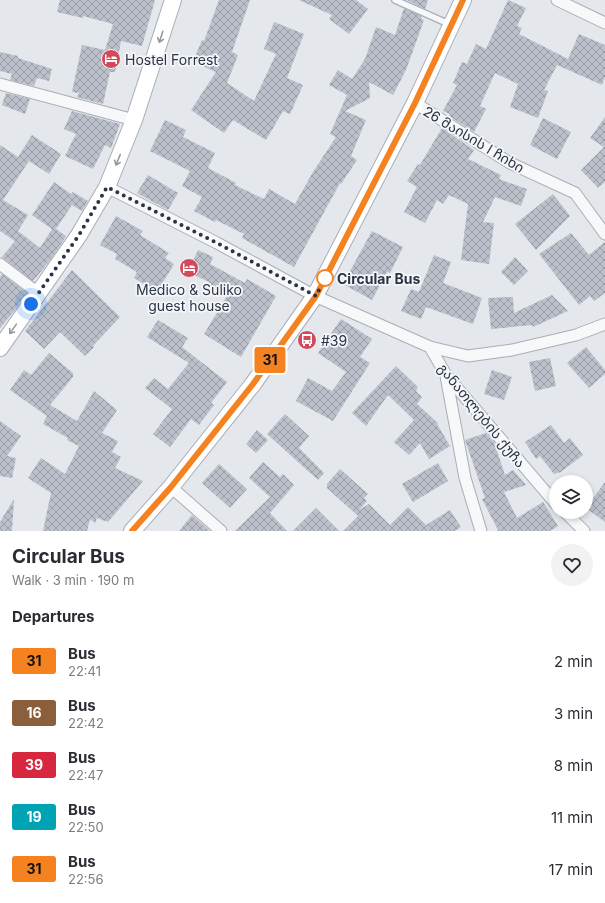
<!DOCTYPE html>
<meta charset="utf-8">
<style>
body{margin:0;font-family:Inter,"Noto Sans Georgian",sans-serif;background:#f2f2f3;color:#2b2b33;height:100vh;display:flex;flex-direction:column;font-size:15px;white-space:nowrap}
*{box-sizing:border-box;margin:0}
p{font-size:13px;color:#7c7c81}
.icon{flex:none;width:22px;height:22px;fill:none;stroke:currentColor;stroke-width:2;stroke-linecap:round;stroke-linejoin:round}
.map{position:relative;height:531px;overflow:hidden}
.side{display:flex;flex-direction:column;background:#fff;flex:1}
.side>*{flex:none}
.badge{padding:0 8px;border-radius:3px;font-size:14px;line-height:26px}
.controls{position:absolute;left:549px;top:475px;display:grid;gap:8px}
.controls a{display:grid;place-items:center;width:44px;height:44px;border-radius:50%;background:#fff;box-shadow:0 2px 6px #0003;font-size:20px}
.you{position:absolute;width:20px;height:20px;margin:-10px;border:3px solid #fff;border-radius:50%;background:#1a73e8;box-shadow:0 0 0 6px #1a73e833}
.map>.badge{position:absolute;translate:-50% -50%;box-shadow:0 0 0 2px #fff}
h2{padding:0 12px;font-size:15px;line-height:36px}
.round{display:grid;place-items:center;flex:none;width:42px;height:42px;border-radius:21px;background:#f2f2f3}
.headline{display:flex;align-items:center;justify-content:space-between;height:68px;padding:0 12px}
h1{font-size:19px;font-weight:700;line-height:30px}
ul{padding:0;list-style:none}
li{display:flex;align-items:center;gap:12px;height:52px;padding:0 12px}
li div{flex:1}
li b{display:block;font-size:15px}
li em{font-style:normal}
li .badge{min-width:44px;font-weight:700;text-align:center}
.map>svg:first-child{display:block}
.building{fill:url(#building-cross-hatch)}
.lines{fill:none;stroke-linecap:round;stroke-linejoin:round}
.lane-casing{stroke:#a9aeb7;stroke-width:8}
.street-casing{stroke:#a9aeb7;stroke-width:13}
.secondary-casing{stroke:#a9aeb7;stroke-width:18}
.lane{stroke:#f7f8fa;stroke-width:5.5}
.street{stroke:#f7f8fa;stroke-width:11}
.secondary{stroke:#fff;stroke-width:16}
.oneway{stroke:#959aa2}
.line-casing{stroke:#fff;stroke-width:9}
.line{stroke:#f58220;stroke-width:6}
.walk{stroke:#2b3445;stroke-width:4;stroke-dasharray:0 7.2}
.stop-dot{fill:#fff;stroke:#f58220;stroke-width:2}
.labels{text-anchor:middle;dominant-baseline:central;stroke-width:3.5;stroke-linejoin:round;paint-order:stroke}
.poi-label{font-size:14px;fill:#2b3445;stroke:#f4f6f9;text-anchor:start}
.street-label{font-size:14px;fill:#2b3445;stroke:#f4f6f9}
.stop-label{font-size:14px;font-weight:bold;fill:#2b3445;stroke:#f4f6f9;text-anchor:start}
</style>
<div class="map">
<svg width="605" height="531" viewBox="0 0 605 531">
<defs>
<pattern id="building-cross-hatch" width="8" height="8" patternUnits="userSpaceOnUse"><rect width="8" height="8" fill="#bbc0ca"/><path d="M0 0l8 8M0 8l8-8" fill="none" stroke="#989da6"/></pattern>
</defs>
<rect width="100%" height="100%" fill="#e4e7ec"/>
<path class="building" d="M60 0H155L142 46 121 41 115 72H110L103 104 77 97 79 93 72 92 82 45 105 50 113 24 83 16V18L57 12Z
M219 0H250L232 52 238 55 227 83 254 101 276 54 264 49 274 22 304 34 287 78 303 85 290 114 283 111 266 140 233 120 224 133 191 110 216 72 193 62 202 40 204 41Z
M299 0H356L368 9 349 34 329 19 332 15Z
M407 0H428L425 9Z
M508 0 526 8 517 26 522 28 519 34 568 59 579 34 605 45V77L602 85 557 65 544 90 548 91 538 118 510 107 518 84 495 73 480 106 486 109 474 132 449 116 450 114 443 111 457 85 453 83 462 62 467 64 476 44 486 49Z
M404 8 422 16 421 19 424 20 406 70 393 95 369 82 370 98 345 111 366 120 351 156 357 160 341 184 340 183 294 267 242 238 244 234 216 220 215 222 194 211 202 197 182 186 190 171 150 151 165 120 186 130 183 137 215 153 208 168 236 183 235 185 264 199 269 189 295 204 313 172 336 137 330 134 347 95 329 85 338 70 352 79 365 59 376 27 395 35Z
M0 52 18 56V58L52 69 49 81 37 78 34 86 10 80 12 74 0 71Z
M6 93 30 99 25 114 2 105Z
M72 111 120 124 111 148 105 145 93 169 65 156 76 134 64 129Z
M605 117V182L598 188 581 170 604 147 590 138Z
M543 118 571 132 557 159 530 145Z
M442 128 474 150 468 159 501 175 499 179 527 189 521 206 495 197 483 222 494 223 489 264 461 260 468 204 449 195 443 204 437 200 425 223 404 212 417 187 407 181 418 164 420 165Z
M32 135 61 154 49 174 29 161 3 200 28 215 18 231 40 248 52 229 32 215 54 182 71 194 73 192 88 201 82 211 72 205 56 229 66 236 52 258 33 281 2 257 15 241 0 231V145L18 157Z
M148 175 178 193 168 210 137 193Z
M553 194 570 216 536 250 515 224Z
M116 216 143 231 140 235 169 253 165 258 174 264 157 292 134 278 137 272 115 259 117 254 100 245Z
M372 231 403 247 390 273 387 272 372 300 343 284Z
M571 233 589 255 605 242V293L594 301 590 296 579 305 539 254Z
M198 250 213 257 210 264 245 283 247 279 276 296 241 357 204 334 227 296 208 285 209 282 188 272Z
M434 255 451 262 443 283 482 298 473 324 426 307 421 319 401 311 411 289 419 292Z
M515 257 528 271 514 285 501 272Z
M72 270 120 317 93 346 94 347 85 356 60 332 44 349 25 331Z
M2 274 27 293 15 310 0 328V277Z
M552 295 568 311 533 327 532 325 491 329 488 298 513 297 514 313Z
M341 319 372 339 360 357 370 363 333 421 296 401 308 378 332 391 346 372 318 353Z
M158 320 188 338 182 347 227 382 211 403 214 405 199 425 191 419 170 447 153 434 172 409 145 388 154 378 168 389 189 363 147 337Z
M586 347 605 370V374L589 388 567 363Z
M49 353 73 373V377L50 405 77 421 94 391 117 410 102 433 118 441 112 452 121 457 115 468 143 481 108 522 97 518 95 523 90 519 87 531H43L51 493 28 478 41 458 65 474 79 446 67 440 68 438 43 424 47 416 10 390 24 370 31 375Z
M550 358 556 386 535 391 529 362Z
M396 366 418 387 416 391 422 397 417 404 438 423 437 424 450 446 429 459 420 443 409 455 394 442 414 420 388 395 366 426 352 413Z
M492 370 512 377 504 400 484 394Z
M285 414 309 436 299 448 324 473 318 480 267 434Z
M0 421 21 436 7 456 16 458 12 478 0 476Z
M551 425 564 443 570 438 583 455 561 472 554 474 540 456 536 459 525 442Z
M257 430 268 440 256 453 246 444Z
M486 433 494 442 505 475 513 470 526 485 504 492 517 518 543 502 558 526 550 531H497L498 530 482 499 485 498 465 440Z
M263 462 280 477 283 474 294 485 270 513 287 531H235L270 497 249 478Z
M438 463 448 481 413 502 402 484Z
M219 464 247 489 230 508 202 483Z
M340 469 368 494 364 498 367 501 359 510 369 504 390 525 408 507 426 525 450 510 461 527 455 531H343L358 516 327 488V484Z
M605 482V522L586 508Z
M14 499 12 531H0V522Z
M316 508 339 531H293Z
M192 515 210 531H179Z"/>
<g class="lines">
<g class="lane-casing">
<path id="lane" d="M395 0 449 24"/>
</g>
<g class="street-casing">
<path id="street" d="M557 0 605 23
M0 84 134 120
M415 103 510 163 575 193 605 234
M107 187 217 243 315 296 430 347 446 375 556 504
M0 264 38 293
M430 347 468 356 512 350 576 335 605 324
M446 376 465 478 481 531
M171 487 221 531
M565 512 584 531"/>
</g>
<g class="secondary-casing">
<path id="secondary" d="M0 348 79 235 107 187 134 120 173 0
M132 531 171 487 253 384 315 296 415 103 463 0"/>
</g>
<use href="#lane" class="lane"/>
<use href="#street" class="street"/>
<use href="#secondary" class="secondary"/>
</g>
<defs><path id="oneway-shaft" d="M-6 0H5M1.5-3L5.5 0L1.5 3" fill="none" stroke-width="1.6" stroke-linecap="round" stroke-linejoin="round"/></defs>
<g class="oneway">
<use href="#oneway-shaft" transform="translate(161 37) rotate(108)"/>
<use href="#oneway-shaft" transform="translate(118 160) rotate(112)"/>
<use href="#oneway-shaft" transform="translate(13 329) rotate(125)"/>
</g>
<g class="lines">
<g class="line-casing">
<path id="line" d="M132 531 171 487 253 384 316 296 415 103 463 0"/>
</g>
<use href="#line" class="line"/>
<path class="walk" d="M31 304 79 235 107 187 217 243 316 296 326 276 325 278"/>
</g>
<defs>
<g id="hotel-disc" transform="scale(1)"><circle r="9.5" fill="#d1495b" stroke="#f4f6f9"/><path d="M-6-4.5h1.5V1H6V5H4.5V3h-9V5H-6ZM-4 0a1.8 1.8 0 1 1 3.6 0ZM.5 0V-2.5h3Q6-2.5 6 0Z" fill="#fff"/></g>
<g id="bus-disc" transform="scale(1)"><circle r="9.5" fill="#d1495b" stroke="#f4f6f9"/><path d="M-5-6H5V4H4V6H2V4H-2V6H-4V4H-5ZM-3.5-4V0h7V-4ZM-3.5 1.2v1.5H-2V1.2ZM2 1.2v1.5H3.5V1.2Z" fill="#fff"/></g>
</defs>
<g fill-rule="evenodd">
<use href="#hotel-disc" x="111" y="59"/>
<use href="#hotel-disc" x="189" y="268"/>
<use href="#bus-disc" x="307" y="340"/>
</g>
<circle class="stop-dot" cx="325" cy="278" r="8"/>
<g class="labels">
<g class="poi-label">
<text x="125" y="59">Hostel Forrest</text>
<text x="189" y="289" text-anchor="middle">Medico &amp; Suliko<tspan x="189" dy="16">guest house</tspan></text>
<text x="321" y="340">#39</text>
</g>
<g class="street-label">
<text transform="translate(474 139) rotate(31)">26 მაისის I ჩიხი</text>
<text transform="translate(482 415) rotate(51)">განათლების ქუჩა</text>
</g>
<g class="stop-label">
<text x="337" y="278">Circular Bus</text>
</g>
</g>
</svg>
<div class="controls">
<a><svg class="icon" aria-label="layers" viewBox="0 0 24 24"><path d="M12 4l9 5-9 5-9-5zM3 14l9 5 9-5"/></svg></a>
</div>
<div class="you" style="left:31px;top:304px"></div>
<b class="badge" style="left:270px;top:360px;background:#f58220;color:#111">31</b>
</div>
<section class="side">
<div class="headline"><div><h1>Circular Bus</h1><p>Walk · 3 min · 190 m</p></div><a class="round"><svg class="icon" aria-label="heart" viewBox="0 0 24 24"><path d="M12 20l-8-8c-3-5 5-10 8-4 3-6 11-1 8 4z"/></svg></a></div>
<h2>Departures</h2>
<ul>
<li><span class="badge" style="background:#f58220;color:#111">31</span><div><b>Bus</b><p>22:41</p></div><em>2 min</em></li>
<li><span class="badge" style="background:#8b5e3c;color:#fff">16</span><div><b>Bus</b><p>22:42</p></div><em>3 min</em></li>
<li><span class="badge" style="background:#d7263d;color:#fff">39</span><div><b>Bus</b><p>22:47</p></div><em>8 min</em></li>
<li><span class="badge" style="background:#00a3b4;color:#fff">19</span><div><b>Bus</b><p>22:50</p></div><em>11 min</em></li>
<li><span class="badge" style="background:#f58220;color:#111">31</span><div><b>Bus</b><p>22:56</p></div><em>17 min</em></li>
</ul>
</section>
